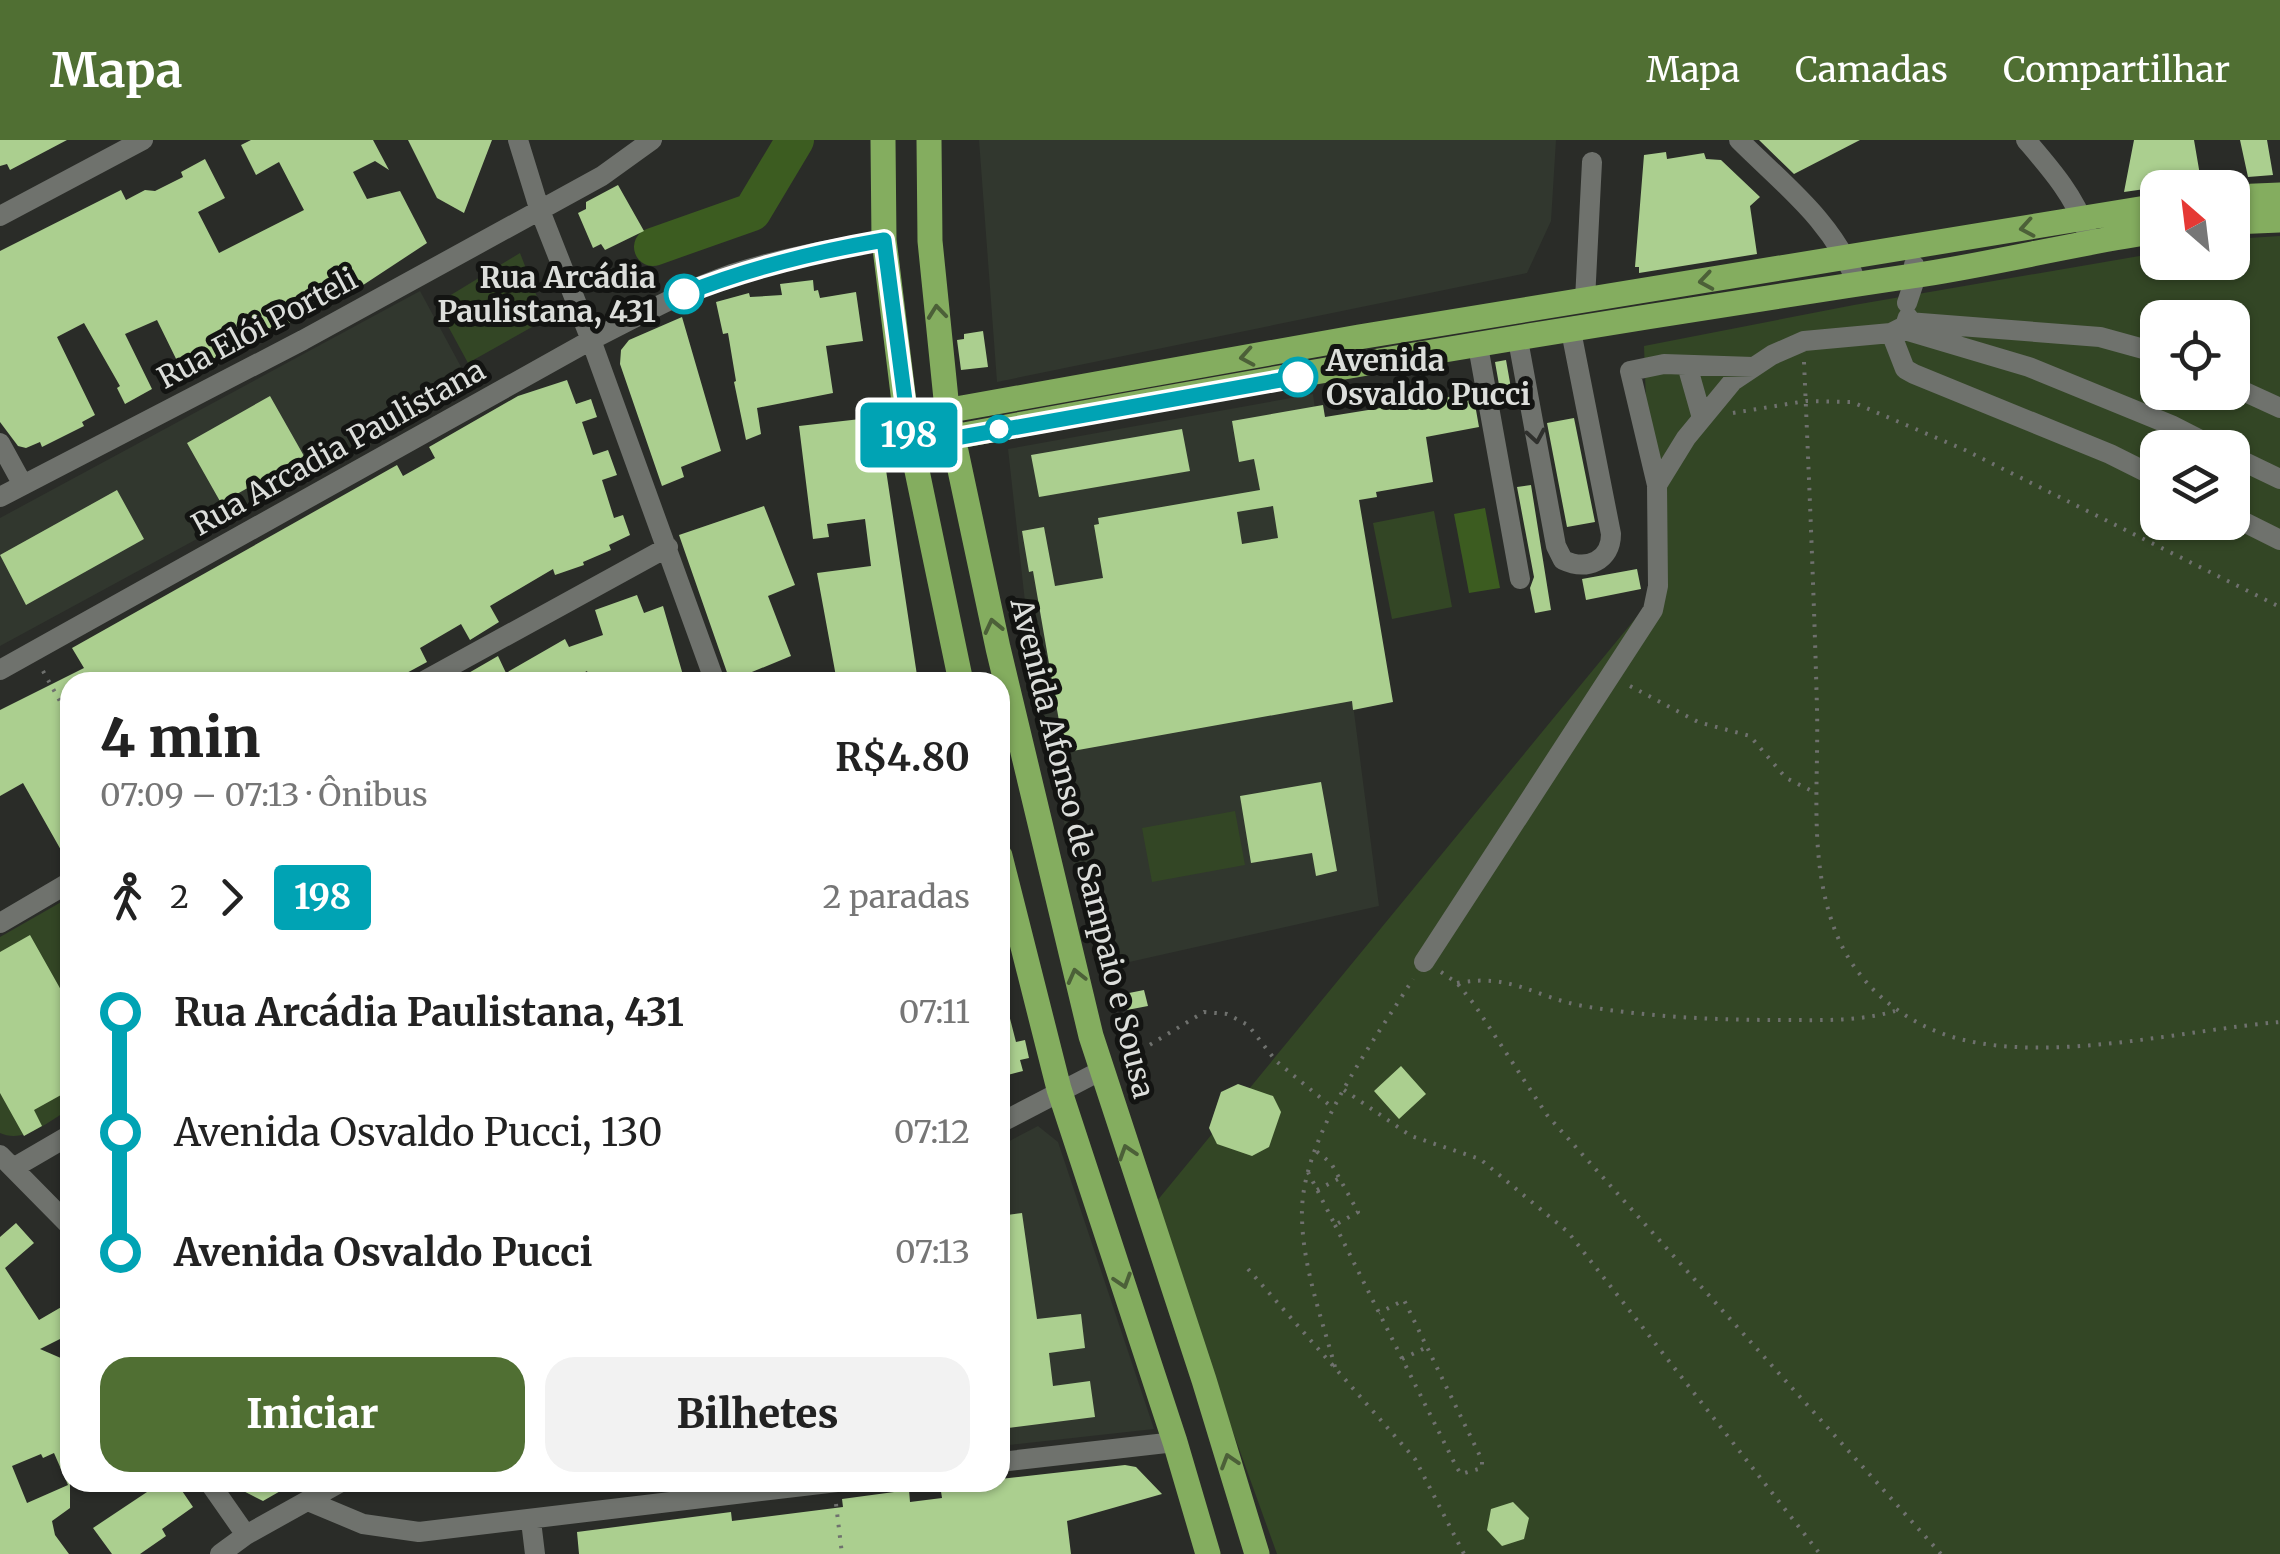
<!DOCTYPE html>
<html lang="pt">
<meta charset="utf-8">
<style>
body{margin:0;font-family:Merriweather,serif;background:#f2f2f2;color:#222;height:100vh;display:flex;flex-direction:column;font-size:38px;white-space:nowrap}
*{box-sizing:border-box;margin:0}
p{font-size:32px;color:#767676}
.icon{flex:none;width:55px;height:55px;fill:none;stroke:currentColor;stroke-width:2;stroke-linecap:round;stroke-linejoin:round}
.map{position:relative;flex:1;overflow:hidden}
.drawer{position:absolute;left:60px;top:532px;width:950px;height:820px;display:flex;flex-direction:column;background:#fff;border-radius:30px;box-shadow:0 2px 8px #0004}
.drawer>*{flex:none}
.badge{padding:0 20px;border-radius:8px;font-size:35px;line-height:65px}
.needle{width:65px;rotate:332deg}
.controls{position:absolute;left:2140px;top:30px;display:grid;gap:20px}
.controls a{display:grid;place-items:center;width:110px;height:110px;border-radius:20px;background:#fff;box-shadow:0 2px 8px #0004;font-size:50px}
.map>.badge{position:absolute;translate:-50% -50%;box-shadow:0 0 0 5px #fff}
.legs{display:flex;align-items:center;gap:15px;height:110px;padding:0 40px;font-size:32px}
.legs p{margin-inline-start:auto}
.summary{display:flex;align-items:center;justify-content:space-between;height:170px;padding:0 40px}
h1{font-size:55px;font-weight:800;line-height:75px}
.primary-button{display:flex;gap:20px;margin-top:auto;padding:20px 40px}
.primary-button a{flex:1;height:115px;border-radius:30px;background:#506f33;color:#fff;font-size:40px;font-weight:800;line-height:115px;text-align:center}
.primary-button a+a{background:#f2f2f2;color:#222}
ul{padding:0 40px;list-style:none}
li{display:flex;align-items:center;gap:35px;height:120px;font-size:38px}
li i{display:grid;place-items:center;width:15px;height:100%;margin:0 12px;background:currentColor}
li i::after{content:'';width:25px;height:25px;margin:-12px;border:8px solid;border-radius:50%;background:#fff}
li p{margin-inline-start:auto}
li:first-child i{background:linear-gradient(#0000 50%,currentColor 0)}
li:last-child i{background:linear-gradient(currentColor 50%,#0000 0)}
header{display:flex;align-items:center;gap:60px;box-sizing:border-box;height:140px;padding:0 50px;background:#506f33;color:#fff}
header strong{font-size:48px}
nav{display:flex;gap:55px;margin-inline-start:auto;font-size:35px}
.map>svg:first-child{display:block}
.built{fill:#31372e}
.green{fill:#334625;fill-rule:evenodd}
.water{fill:#3c5c20}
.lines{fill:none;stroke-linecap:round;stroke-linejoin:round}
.river{stroke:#3c5c20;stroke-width:38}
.building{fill:#abcf8f;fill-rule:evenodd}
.path{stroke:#6f716e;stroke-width:4;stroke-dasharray:2.5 8;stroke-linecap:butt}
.minor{stroke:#6f726d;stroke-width:20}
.major{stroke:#84ad5f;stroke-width:25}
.oneway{stroke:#4c6038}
.oneway2{stroke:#2f302d}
.line-1-casing{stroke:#fff;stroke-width:22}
.line-1{stroke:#00a3b4;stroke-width:15}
.stop-1-dot{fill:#fff;stroke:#00a3b4;stroke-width:5}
.labels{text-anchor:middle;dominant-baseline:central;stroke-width:10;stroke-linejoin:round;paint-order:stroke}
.stop-label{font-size:30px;font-weight:bold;fill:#dcdedb;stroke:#131412;text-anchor:end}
.street-label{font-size:30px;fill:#dcdedb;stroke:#131412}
</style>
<header>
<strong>Mapa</strong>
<nav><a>Mapa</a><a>Camadas</a><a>Compartilhar</a></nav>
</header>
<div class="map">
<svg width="2280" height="1414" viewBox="0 0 2280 1414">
<rect width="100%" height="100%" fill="#2a2c28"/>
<path class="built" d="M979 0H1556L1551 81 1527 133 997 242Z
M420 151 473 249 0 506V378Z
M1313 254 1379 766 1098 829 1036 561 1008 309Z
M1038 986 1058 1002 1154 1289 1000 1306V1006Z"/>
<path class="green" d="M2280 96V1414H1277L1152 1067 1653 457 1644 206 1854 165 2157 113 2158 122H2232L2233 99ZM2158 178H2232V252H2158ZM2158 308H2232V382H2158Z
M520 113 539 162 541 182 468 223 436 164Z
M1434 371 1452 467 1392 479 1373 383Z
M1235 671 1245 725 1152 742 1142 688Z
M70 757V969C49 981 24 1004 0 993V797Z"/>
<path class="water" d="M1485 368 1500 448 1469 453 1454 374Z"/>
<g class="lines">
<path class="river" d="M653 107 752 72 795 0"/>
</g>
<path class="building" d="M0 0H67L10 30 7 24 0 26Z
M251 0H373L389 30 375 21 353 32 367 59 400 51 427 103 348 155 183 233 157 180 125 194 152 249 125 264 117 248 120 246 84 183 57 197 95 275 82 282 84 286 42 307 40 302 26 308 18 306 0 282V111L121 50 126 60 145 50 155 51 183 37 181 32 205 19 225 58 198 72 219 113 304 70 279 22 256 35 241 5Z
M408 0H492L464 73 437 58Z
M1759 0H1860L1794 34Z
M2134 0H2194L2201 41 2124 52Z
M2240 0H2267L2273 35 2248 37Z
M1666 12 1667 19 1704 13 1706 19 1721 20 1760 57 1750 66 1757 114 1639 133V127H1635L1644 15Z
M618 45 644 91 605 110 601 104 593 108 578 73 586 69V62Z
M813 140 814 151 818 150 820 158 856 152 863 201 826 206 833 253 757 268 761 294 746 300 734 242 736 241 728 193 723 194 716 162 749 153 750 157 782 155 780 144Z
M682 177 721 311 681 327 684 337 662 346 620 224 621 210 629 200Z
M983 191 988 227 961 230 957 200 964 199V194Z
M1506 220 1512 254 1501 256 1495 222Z
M567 240 576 264 591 259 597 277 582 282 593 315 608 310 617 335 602 340 614 378 623 375 630 395 609 405 611 410 583 422 584 425 555 435 553 429 490 466 499 482 470 500 461 484 420 508 427 522 390 542H385L381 535 369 542H70V726L23 643 0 656V570L84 528 72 508 397 325 403 336 435 318 429 307 518 256Z
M1473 253 1479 287 1426 297 1433 342 1376 352 1377 357 1359 360 1393 562 1353 570 1352 561 1067 612 1066 603 1063 604 1033 431 1029 432 1022 391 1044 387 1055 446 1103 438 1094 385 1099 384 1098 378 1260 350 1254 319 1239 322 1232 281 1323 265 1325 277ZM1273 366 1278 398 1242 404 1237 372Z
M270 256 304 316 221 363 187 303Z
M878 277 918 542H837L817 433 871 426 865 379 827 384 829 397 813 399 799 286Z
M1574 278 1595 382 1567 387 1547 283Z
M1182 289 1190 331 1039 357 1031 315Z
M1531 345 1551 470 1535 473 1530 448 1534 437 1517 347Z
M117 350 144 399 26 465 0 415Z
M764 366 795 445 768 456 791 516 730 541 679 395Z
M1637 429 1641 449 1586 460 1582 439Z
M637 455 644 473 663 466 685 542H625L622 534 591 542 587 531 566 542H453L498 516 506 533 565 499 569 507 603 495 595 470Z
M1321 642 1337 731 1316 736 1312 713 1251 723 1240 656Z
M30 795 70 866V950L34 970 42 986 24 996 0 953V812Z
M1144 850 1148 866 1127 870 1124 854Z
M1006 863 1016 902 1025 900 1029 918 1020 920 1023 931 1000 937V864Z
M1401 926 1426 954 1399 979 1374 951Z
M1238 944 1273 956 1281 972 1269 1007 1252 1016 1217 1004 1209 988 1221 952Z
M1022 1073 1037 1179 1081 1174 1085 1208 1049 1213 1053 1246 1090 1241 1095 1277 1000 1289V1253L1006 1252 1000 1219V1076Z
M16 1083 34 1103 5 1128 39 1180 70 1162V1194L40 1209 70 1222V1368L52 1381 55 1395 69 1414H0V1097ZM54 1313 68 1345 27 1363 12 1326 41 1314 43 1318Z
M1125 1325 1136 1327 1162 1354 1067 1381 1071 1414H579L577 1392 731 1372 732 1381 843 1367 842 1359 909 1350 910 1362 942 1358 940 1345 1000 1342V1339Z
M162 1342H176L193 1367 162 1389 166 1396 140 1414H112L93 1388Z
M226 1342H296L263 1361Z
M1513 1362 1529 1378 1524 1399 1502 1406 1487 1390 1491 1369Z"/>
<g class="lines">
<path class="path" d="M1804 222C1809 338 1814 454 1817 569 1819 647 1807 727 1839 800 1862 851 1911 888 1964 900 2058 922 2184 890 2280 882
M1733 273 1806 261 1852 262 1965 310 2280 467
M43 531 70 579
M1630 546 1698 582 1750 596 1786 638 1814 652
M1441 832 1457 843 1474 864 1547 975 1941 1414
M1457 843C1512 833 1534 857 1583 866 1648 877 1715 880 1781 880 1820 880 1857 882 1895 871
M1123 921 1204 872 1227 874 1248 885 1276 921 1333 968
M1344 950 1411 996 1480 1019 1568 1092 1820 1414
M1308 1032 1335 1085 1358 1072 1331 1023 1316 1011
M1317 1050 1340 1038
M1335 1085 1457 1328 1461 1334 1482 1328V1320L1404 1160 1379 1173
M1248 1129 1415 1319 1464 1414
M1402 1219 1425 1208
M1335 1227C1322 1179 1303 1128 1302 1078 1299 1000 1373 903 1413 839
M836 1364 842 1414"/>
<path class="minor" d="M518 0 539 68 591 200 715 542
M1739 0C1784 45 1834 82 1857 144
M2026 0C2049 27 2074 55 2086 90
M0 76 143 0
M1585 160 1592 22
M1907 163 1916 136 1914 125
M1908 182 2100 197 2158 213
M1901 189 2029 227 2171 285 2216 308
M1891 193 1905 229 1914 234 2110 314 2158 338
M1518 200 1556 406 1563 420C1587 431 1611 421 1611 394L1571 191
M1478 206 1520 439
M1687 225 1702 278
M2232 246 2280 268
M0 303 23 345
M2232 316 2280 339
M1657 345 1630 231 1664 224 1753 227
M0 357 303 200 602 36 652 0
M2232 376 2280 400
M0 530 591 200C637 177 683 151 732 134 781 118 833 109 884 100
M422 542 668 407
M0 783 70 742
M1424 822 1653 470 1658 446 1657 345 1686 298 1733 241 1772 215 1804 201 1891 193 1905 186 1908 177
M1000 983 1102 930
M0 1015 70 1086
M15 1027 70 995
M1000 1322 1175 1302
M209 1342 246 1395
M308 1361 363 1384 419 1392 837 1342
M531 1381 535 1414
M220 1414 246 1395 341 1342"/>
<path class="major" d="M883 0 884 100 906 278 961 542
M929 0 930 101 947 269 998 508 1091 896 1204 1240 1257 1414
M2232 57 2280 55
M2232 82 2280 80
M906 278 1359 197 2158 66
M911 305C1243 242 1577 186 1912 136 1994 124 2075 103 2158 91
M1000 716 1059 949 1175 1302 1208 1414"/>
</g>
<defs><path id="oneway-chevron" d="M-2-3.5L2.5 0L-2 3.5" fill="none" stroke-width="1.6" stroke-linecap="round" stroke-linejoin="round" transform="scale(2.5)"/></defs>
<g class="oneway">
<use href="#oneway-chevron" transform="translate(2027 88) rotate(170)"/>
<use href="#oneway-chevron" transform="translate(1706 141) rotate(171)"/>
<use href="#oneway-chevron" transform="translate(937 172) rotate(-96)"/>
<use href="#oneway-chevron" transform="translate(1247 217) rotate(170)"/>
<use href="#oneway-chevron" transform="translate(993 486) rotate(-103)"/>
<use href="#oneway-chevron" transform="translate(1076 836) rotate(-104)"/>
<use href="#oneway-chevron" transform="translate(1127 1012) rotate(-108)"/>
<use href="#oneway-chevron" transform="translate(1123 1141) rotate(72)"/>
<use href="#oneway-chevron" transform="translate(1229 1321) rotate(-107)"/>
</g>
<use class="oneway2" href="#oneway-chevron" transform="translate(1536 296) rotate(80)"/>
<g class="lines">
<g class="line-1-casing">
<path id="line-1" d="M684 154C748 128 815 112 884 100L911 306 1298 237"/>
</g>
<use href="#line-1" class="line-1"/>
</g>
<g class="stop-1-dot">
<circle cx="684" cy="154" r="18"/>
<circle cx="1298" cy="237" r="18"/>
<circle cx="999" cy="289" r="12"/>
</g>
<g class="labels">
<g class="stop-label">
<text x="656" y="137">Rua Arcádia<tspan x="656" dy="34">Paulistana, 431</tspan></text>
<text x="1326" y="220" text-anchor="start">Avenida<tspan x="1326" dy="34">Osvaldo Pucci</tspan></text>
</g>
<g class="street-label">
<text transform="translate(257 188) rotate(-28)">Rua Elói Porteli</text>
<text transform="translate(338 307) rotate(-29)">Rua Arcadia Paulistana</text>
<text transform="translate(1083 708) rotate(76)">Avenida Afonso de Sampaio e Sousa</text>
</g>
</g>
</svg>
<div class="controls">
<a><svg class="needle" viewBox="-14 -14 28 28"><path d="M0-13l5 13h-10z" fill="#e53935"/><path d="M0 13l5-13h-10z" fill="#767676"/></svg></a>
<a><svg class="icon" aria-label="locate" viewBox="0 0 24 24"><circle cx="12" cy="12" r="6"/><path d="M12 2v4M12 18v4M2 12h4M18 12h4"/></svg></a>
<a><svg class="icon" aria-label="layers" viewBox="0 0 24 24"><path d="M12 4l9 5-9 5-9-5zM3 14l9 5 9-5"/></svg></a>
</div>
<b class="badge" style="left:909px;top:295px;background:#00a3b4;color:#fff">198</b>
<section class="drawer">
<div class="summary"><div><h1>4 min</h1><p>07:09 – 07:13 · Ônibus</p></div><b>R$4.80</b></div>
<div class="legs"><svg class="icon" aria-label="walk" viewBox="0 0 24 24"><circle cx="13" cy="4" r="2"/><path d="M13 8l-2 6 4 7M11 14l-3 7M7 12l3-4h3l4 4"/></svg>2<svg class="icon" aria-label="forward" viewBox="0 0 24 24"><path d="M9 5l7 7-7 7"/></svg><b class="badge" style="background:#00a3b4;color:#fff">198</b><p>2 paradas</p></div>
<ul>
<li><i style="color:#00a3b4"></i><b>Rua Arcádia Paulistana, 431</b><p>07:11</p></li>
<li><i style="color:#00a3b4"></i><span>Avenida Osvaldo Pucci, 130</span><p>07:12</p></li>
<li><i style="color:#00a3b4"></i><b>Avenida Osvaldo Pucci</b><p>07:13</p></li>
</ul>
<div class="primary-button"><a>Iniciar</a><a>Bilhetes</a></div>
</section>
</div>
